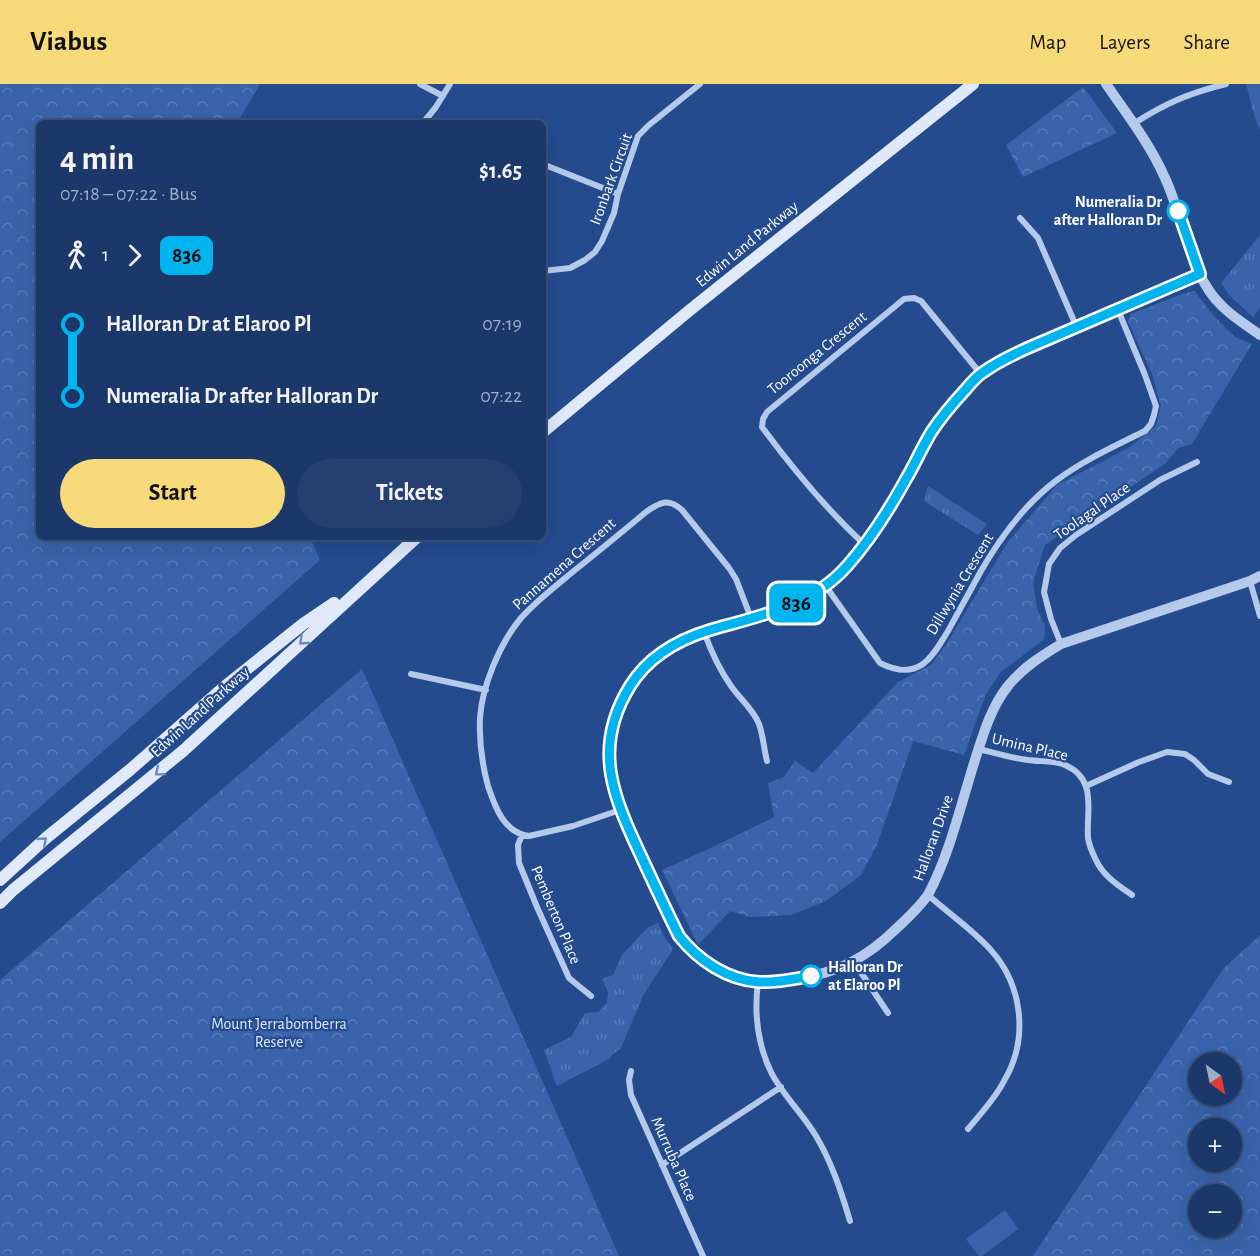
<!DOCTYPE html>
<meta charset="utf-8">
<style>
body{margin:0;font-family:"Alegreya Sans",sans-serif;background:#253f71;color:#f1f3f6;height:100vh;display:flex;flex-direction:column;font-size:22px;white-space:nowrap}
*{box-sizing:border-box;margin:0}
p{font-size:20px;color:#a0acc1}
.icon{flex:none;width:33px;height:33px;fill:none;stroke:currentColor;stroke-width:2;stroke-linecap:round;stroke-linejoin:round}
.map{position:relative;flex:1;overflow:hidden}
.drawer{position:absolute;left:36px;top:36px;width:510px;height:420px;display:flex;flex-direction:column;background:#1c386b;border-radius:9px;box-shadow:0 6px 24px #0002,0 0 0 2px #3a527e}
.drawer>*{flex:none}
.badge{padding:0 12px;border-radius:9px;font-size:21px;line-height:39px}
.needle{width:39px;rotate:147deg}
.tools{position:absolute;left:1188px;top:968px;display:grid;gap:12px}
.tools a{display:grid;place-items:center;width:54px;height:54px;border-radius:50%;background:#1c386b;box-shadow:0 6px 24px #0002,0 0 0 2px #3a527e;font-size:30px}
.map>.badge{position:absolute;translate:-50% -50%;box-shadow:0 0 0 3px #fff}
.legs{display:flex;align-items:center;gap:9px;height:66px;padding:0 24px;font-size:20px}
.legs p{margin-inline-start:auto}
.head{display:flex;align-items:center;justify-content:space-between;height:102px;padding:0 24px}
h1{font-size:33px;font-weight:600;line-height:45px}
.primary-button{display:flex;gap:12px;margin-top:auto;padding:12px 24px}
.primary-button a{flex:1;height:69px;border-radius:36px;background:#f6da79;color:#111;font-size:24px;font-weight:600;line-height:69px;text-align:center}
.primary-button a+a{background:#253f71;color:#f1f3f6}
ul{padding:0 24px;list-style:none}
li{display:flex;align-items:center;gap:21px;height:72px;font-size:22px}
li i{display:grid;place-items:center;width:9px;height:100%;margin:0 8px;background:currentColor}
li i::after{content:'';width:15px;height:15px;margin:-8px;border:4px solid;border-radius:50%;background:#1c386b}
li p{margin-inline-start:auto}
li:first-child i{background:linear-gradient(#0000 50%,currentColor 0)}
li:last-child i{background:linear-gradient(currentColor 50%,#0000 0)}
header{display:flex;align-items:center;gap:36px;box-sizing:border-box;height:84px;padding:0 30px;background:#f6da79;color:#111}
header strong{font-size:28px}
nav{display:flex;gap:33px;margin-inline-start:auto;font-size:21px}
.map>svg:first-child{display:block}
.forest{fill:url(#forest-crowns);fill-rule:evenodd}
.park{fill:url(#park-tufts)}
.garden{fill:#3964ac}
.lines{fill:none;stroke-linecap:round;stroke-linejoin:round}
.minor{stroke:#b5caeb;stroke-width:6}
.tertiary{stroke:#b5caeb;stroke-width:10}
.secondary{stroke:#e0e9f9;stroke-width:12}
.oneway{stroke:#708ab9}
.line-1-casing{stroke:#fff;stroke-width:14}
.line-1{stroke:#00b5ef;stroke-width:9}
.stop-1-dot{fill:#fff;stroke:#00b5ef;stroke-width:3}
.labels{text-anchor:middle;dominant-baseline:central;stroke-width:4.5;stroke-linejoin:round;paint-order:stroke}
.street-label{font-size:16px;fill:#fff;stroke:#254b8f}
.stop-label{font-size:16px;font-weight:bold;fill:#fff;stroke:#254b8f;text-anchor:end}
.park-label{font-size:16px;fill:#dae6f9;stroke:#254b8f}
</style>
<header>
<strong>Viabus</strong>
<nav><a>Map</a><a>Layers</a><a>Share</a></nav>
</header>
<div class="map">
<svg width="1260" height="1172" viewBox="0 0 1260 1172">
<defs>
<pattern id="forest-crowns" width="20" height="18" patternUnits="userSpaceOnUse" patternTransform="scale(1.5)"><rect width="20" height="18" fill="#3964ac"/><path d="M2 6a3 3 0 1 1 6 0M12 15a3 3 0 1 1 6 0" fill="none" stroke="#577bb8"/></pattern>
<pattern id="park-tufts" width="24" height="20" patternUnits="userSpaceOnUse" patternTransform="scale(1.5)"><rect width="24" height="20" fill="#3964ac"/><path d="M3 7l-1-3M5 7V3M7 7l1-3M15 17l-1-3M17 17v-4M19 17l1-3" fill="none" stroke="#577bb8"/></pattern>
</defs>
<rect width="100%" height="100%" fill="#254b8f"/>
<path class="forest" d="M0 0H260L237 39H39V453H310L320 476 0 758Z
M1083 3 1117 49 1023 93 1006 61Z
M1194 207 1214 232 1235 253 1252 260 1192 360 1178 364 1166 379 1045 461 1033 498 1037 525 1045 542 1044 555 1000 589 985 612 964 671 913 657 877 761 861 791 826 817 791 831 750 833 730 827 698 861 662 786 715 762 774 733 768 699 784 693 795 677 813 689 898 598 931 581 947 559 1007 459 1057 401 1130 363 1156 342 1161 322 1152 290 1128 238 1131 230 1182 210Z
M362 585 619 1172H0V896Z
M1260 851V1172H1033L1223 885ZM1198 978H1232V1011H1198ZM1198 1044H1232V1077H1198ZM1198 1110H1232V1143H1198Z"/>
<path class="park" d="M1246 0H1260V46L1254 31Z
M1260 151V223L1253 233 1231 213 1221 199Z
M928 402 987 440 978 451 924 417Z
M658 839 664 852 673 865 643 912 621 964 611 972V974L557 1002 544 966 571 953 585 929 598 928 607 919 608 908 602 895 613 891 622 871 647 844Z"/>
<path class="garden" d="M1005 1126 1018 1145 982 1172H979L966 1155Z"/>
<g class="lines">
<path class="minor" d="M420 0 443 12
M423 39 436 23 450 0
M1133 40C1166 19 1189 9 1226 0
M545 81 618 110
M1020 134 1038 154 1077 244
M543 187 570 184 585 176 595 168 602 157 614 129 618 110 638 52 649 41 700 0
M865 461C826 425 793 385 762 343L763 335 767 328 904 215 914 214 921 217 980 289
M1250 497 1260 532
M825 501 880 579C894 586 909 590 923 580 934 572 941 558 948 547 959 527 970 507 981 487 1000 454 1026 419 1057 396 1084 376 1115 362 1145 347L1151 340 1154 331 1156 322 1145 291 1118 226
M704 548C711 567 719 585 731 602 740 615 753 625 759 640 763 651 764 665 767 677
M1061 560 1051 535 1044 508 1049 480 1060 464 1076 451 1160 396 1197 378
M411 590 486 606
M979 665C995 669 1011 674 1028 676 1040 678 1053 676 1065 681 1098 695 1086 728 1088 754 1089 761 1093 770 1096 776 1103 792 1119 802 1132 811
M1086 702 1139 678 1167 668 1185 670 1194 676 1208 690 1229 698
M620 726 573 742 529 752C504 749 495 723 488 702 482 680 479 657 480 634 482 602 500 559 521 534 537 516 557 501 575 486 599 467 623 447 646 428 660 418 668 414 682 426L729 484 736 495 751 534
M522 751 518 761 519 779 537 823 569 894 591 912
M928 811C948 829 972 845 990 865 1023 901 1029 955 1004 997 995 1015 981 1029 968 1045
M854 878 888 929
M758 898C754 929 757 959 771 988 781 1009 803 1030 816 1052 832 1079 841 1107 850 1137
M631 987 629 996 631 1011 703 1172
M662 1081 781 1003"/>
<path class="tertiary" d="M1106 0C1127 30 1150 60 1165 94 1184 134 1189 192 1223 223 1234 234 1248 242 1260 251
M1200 190C1161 206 1123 224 1085 240 1056 253 1025 263 998 279 992 282 986 285 981 289 972 296 964 307 957 315 907 373 888 455 824 502 810 512 796 520 780 526 771 530 761 531 751 534 693 550 640 564 617 627 596 682 619 725 643 775 655 800 667 826 679 852 698 876 727 897 759 898 766 898 774 897 782 896 823 893 854 882 885 855 897 844 921 823 929 809 950 769 961 720 975 676 983 651 991 623 1008 602 1022 584 1043 571 1061 560L1250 497 1260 492"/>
<path class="secondary" d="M543 348 690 226 973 0
M0 796 46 754 131 685 223 604 303 540 334 519
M0 819 13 806 183 667 417 453"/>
</g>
<defs><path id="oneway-chevron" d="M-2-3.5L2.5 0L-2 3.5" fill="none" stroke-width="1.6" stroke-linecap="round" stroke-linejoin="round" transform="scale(1.5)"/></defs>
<g class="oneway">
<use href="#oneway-chevron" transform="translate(303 557) rotate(137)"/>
<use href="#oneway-chevron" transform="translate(159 688) rotate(141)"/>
<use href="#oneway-chevron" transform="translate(43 757) rotate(-41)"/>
</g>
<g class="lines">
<g class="line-1-casing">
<path id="line-1" d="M811 892C794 895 776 899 759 898 727 896 698 876 679 852 666 826 654 800 642 774 614 714 591 665 630 602 648 573 677 556 710 546 759 532 812 522 847 482 871 455 889 426 906 395 915 380 922 363 932 347 942 332 954 318 966 305 971 299 976 293 982 289 997 278 1014 270 1030 263L1200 190 1178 127"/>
</g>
<use href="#line-1" class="line-1"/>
</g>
<g class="stop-1-dot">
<circle cx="1178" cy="127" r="10"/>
<circle cx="811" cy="892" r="10"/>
</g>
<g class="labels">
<g class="street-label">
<text transform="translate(611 95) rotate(-70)">Ironbark Circuit</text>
<text transform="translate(747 160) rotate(-39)">Edwin Land Parkway</text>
<text transform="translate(817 269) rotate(-39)">Tooroonga Crescent</text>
<text transform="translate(1092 427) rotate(-35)">Toolagal Place</text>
<text transform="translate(564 480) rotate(-41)">Pannamena Crescent</text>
<text transform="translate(960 500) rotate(-59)">Dillwynia Crescent</text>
<text transform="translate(200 628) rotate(-42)">Edwin Land Parkway</text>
<text transform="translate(1030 663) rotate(13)">Umina Place</text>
<text transform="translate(933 754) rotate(-70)">Halloran Drive</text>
<text transform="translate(556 831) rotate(67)">Pemberton Place</text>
<text transform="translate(674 1075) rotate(66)">Murruba Place</text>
</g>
<g class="stop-label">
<text x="1162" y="118">Numeralia Dr<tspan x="1162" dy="18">after Halloran Dr</tspan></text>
<text x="828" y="883" text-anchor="start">Halloran Dr<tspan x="828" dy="18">at Elaroo Pl</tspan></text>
</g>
<g class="park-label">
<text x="279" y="940">Mount Jerrabomberra<tspan x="279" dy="18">Reserve</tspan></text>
</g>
</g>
</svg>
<div class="tools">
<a><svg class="needle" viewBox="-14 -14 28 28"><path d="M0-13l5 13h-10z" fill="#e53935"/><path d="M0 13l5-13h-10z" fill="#a0acc1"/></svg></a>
<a>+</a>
<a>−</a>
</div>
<b class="badge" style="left:796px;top:519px;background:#00b5ef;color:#111">836</b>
<section class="drawer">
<div class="head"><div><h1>4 min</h1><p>07:18 – 07:22 · Bus</p></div><b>$1.65</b></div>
<div class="legs"><svg class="icon" aria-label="walk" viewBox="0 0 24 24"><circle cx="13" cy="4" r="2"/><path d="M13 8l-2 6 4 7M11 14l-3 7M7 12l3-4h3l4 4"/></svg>1<svg class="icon" aria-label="forward" viewBox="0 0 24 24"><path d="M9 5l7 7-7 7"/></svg><b class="badge" style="background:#00b5ef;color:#111">836</b></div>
<ul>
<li><i style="color:#00b5ef"></i><b>Halloran Dr at Elaroo Pl</b><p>07:19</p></li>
<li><i style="color:#00b5ef"></i><b>Numeralia Dr after Halloran Dr</b><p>07:22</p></li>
</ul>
<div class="primary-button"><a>Start</a><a>Tickets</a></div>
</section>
</div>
